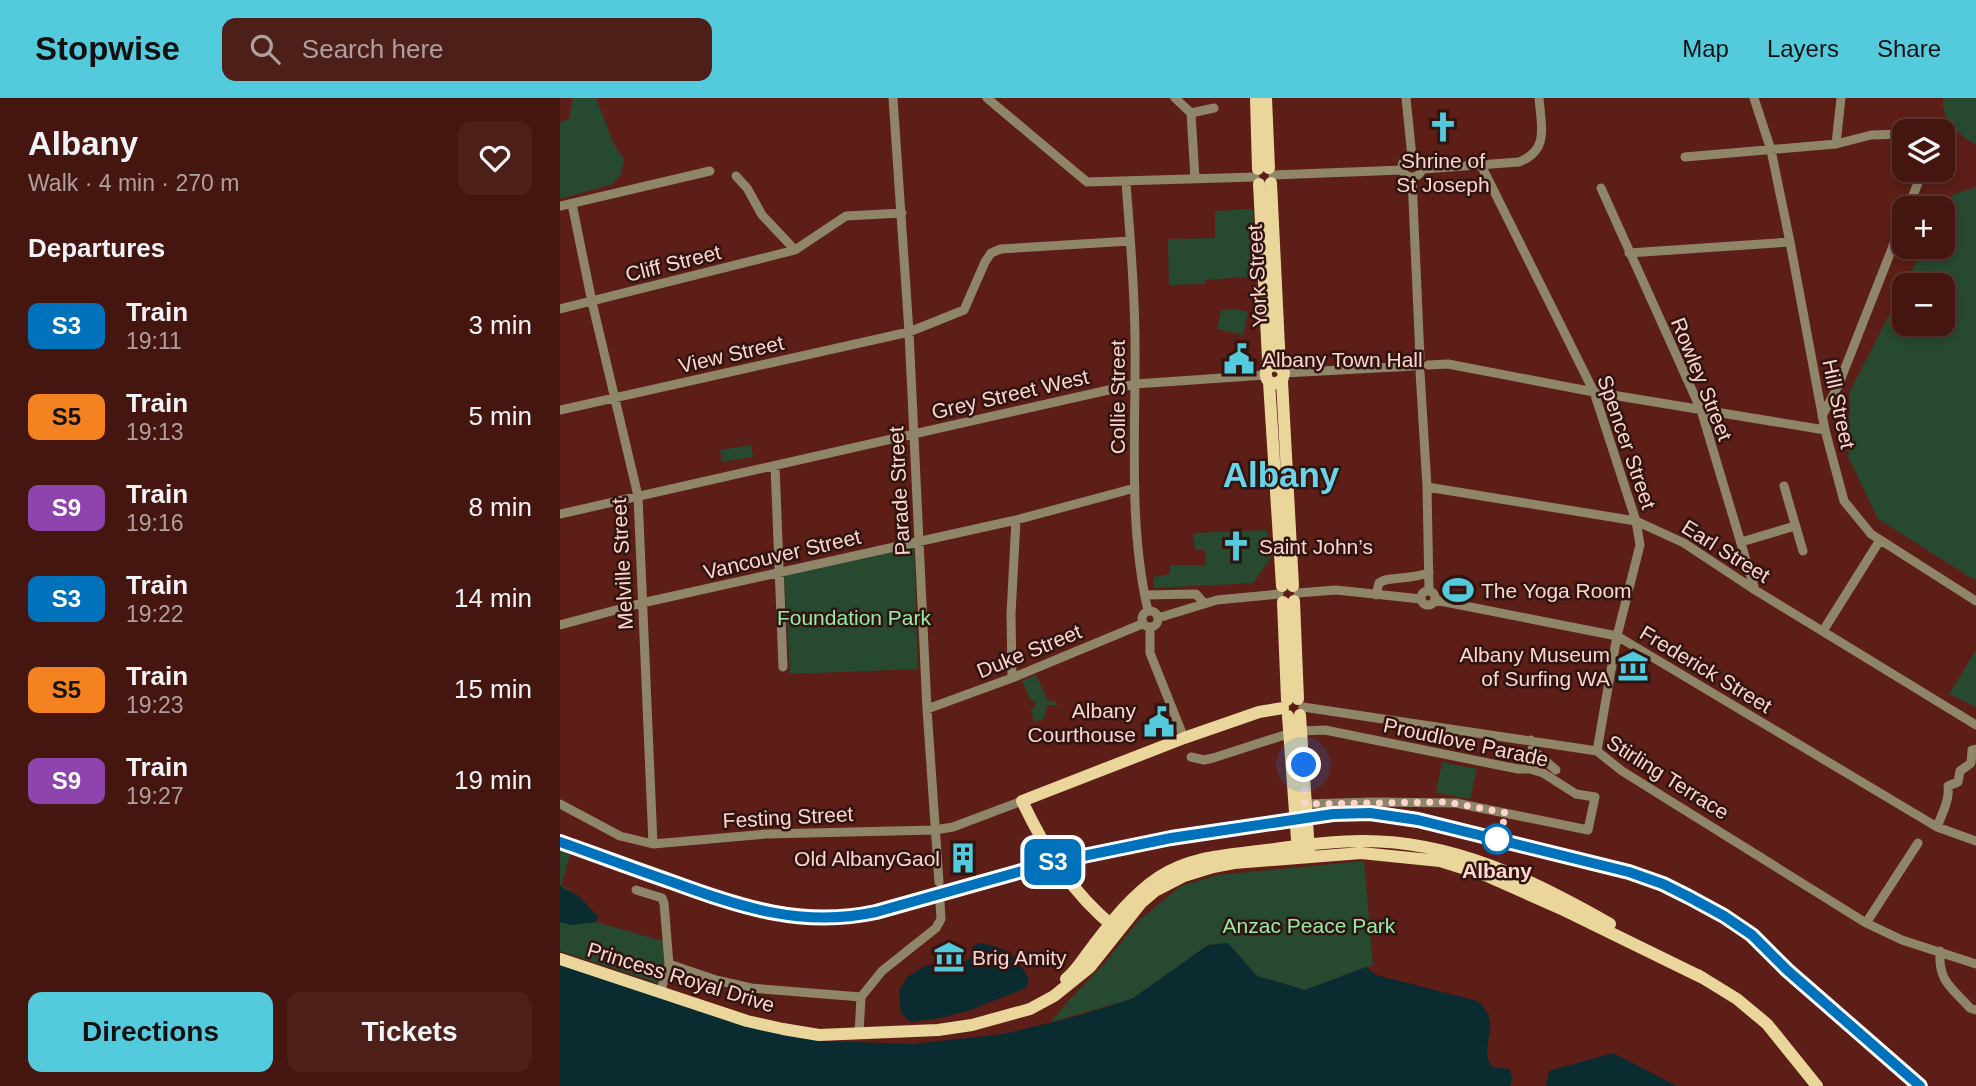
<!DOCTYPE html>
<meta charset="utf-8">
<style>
body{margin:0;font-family:Helvetica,sans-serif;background:#4c1f19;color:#f1f3f6;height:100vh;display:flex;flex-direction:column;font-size:26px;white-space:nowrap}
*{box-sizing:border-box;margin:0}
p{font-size:23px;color:#b09f9f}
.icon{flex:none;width:38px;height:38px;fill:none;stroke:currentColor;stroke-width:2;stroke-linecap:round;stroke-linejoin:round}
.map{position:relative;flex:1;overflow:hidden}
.drawer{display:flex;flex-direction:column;background:#451610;width:560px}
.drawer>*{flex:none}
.badge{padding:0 14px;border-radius:10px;font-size:24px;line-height:46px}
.tools{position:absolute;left:1332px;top:21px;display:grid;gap:14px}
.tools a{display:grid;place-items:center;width:63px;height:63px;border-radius:14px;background:#451610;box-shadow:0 4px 10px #0003,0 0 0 2px #5d3530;font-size:35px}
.you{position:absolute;width:35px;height:35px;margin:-18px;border:5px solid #fff;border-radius:50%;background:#1a73e8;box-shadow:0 0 0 10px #1a73e833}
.map>.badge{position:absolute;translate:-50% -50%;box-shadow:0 0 0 4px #fff}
h2{padding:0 28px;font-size:26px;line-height:63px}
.round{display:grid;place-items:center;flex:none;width:74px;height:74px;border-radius:14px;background:#4c1f19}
.head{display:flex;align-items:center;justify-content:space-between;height:119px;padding:0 28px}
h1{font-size:33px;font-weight:600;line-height:52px}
.cta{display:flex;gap:14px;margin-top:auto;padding:14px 28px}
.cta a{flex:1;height:80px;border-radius:14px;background:#54cadd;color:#111;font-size:28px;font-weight:600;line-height:80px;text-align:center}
.cta a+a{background:#4c1f19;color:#f1f3f6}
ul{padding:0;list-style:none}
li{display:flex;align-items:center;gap:21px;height:91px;padding:0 28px}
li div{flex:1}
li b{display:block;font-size:26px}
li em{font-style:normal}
li .badge{min-width:77px;font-weight:700;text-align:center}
header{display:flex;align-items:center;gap:42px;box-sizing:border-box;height:98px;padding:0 35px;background:#54cadd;color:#111}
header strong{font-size:33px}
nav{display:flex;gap:38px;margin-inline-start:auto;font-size:24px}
.search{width:490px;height:63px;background:#4c1f19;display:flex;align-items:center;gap:18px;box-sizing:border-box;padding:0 24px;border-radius:14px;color:#b09f9f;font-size:26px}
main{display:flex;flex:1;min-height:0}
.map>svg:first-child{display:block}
.green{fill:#27492f;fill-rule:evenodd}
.water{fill:#0a2b30}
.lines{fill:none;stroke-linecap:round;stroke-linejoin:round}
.minor{stroke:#8f8569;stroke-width:9}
.major{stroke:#ead59b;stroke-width:12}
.rail-casing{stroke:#a7746c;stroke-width:4.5}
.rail{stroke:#2f140f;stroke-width:2;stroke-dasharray:5;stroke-linecap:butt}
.line-casing{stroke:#fff;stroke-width:16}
.line{stroke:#0072bc;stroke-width:10}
.walk{stroke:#fdd5ce;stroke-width:7;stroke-dasharray:0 12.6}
.stop-dot{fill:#fff;stroke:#0072bc;stroke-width:3.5}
.labels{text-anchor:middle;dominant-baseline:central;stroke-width:5;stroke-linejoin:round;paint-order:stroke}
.poi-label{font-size:21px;fill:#fdd5ce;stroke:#2f140f;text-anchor:start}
.street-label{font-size:21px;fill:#fdd5ce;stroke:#2f140f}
.park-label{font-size:21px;fill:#95eca8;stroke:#2f140f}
.stop-label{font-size:21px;font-weight:bold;fill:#fdd5ce;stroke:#2f140f}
.town-label{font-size:35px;font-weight:bold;fill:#6bd3e5;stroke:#2f140f}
</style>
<header>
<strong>Stopwise</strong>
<div class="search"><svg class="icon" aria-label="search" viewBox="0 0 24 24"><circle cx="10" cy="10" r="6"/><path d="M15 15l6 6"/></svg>Search here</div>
<nav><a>Map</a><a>Layers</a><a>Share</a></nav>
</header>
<main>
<section class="drawer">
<div class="head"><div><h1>Albany</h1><p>Walk · 4 min · 270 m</p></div><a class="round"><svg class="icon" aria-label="heart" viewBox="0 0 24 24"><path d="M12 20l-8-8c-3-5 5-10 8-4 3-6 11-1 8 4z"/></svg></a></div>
<h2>Departures</h2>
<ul>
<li><span class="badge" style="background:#0072bc;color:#fff">S3</span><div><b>Train</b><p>19:11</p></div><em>3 min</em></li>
<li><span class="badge" style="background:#f58220;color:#111">S5</span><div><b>Train</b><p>19:13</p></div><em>5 min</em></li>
<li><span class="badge" style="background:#8e44ad;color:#fff">S9</span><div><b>Train</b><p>19:16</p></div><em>8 min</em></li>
<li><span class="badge" style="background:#0072bc;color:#fff">S3</span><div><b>Train</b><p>19:22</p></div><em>14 min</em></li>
<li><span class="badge" style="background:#f58220;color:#111">S5</span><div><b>Train</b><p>19:23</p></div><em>15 min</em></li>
<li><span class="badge" style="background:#8e44ad;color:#fff">S9</span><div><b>Train</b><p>19:27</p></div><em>19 min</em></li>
</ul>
<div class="cta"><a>Directions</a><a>Tickets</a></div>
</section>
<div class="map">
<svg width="1416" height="988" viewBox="0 0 1416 988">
<rect width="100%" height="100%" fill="#5c1e16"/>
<path class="green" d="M13 0H36L54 46 64 62 61 76 53 86 0 101V24L9 21Z
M1383 0H1416V47C1398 36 1381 22 1383 0Z
M1416 89V483L1318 421 1288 359 1290 293 1364 149H1382L1383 115 1392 97ZM1344 187H1382V226H1344Z
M693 111 696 178 645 182V186L609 187 608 141 655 140V113Z
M676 211 688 214 683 237 657 231 661 212Z
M191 347 193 359 162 364 160 352Z
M707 432 711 460 693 485 594 490 593 479 610 476V467H646L645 452H635L633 435Z
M354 447 358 571 230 576 224 478Z
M1416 552V609L1389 596Z
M476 577 488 603H495L498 607H487L484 621 474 624 471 613 476 605 470 601 462 583Z
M882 664 917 671 910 701 876 695Z
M0 750 11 754 1 787 19 798 34 815 39 817 36 824 106 844 109 866 100 886 0 853Z
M804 763 813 867 745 892 697 878 668 845 648 847 572 901 491 924 509 902 543 867 578 823 621 788 658 777Z"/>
<path class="water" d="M0 788 19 798 34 815 39 817 36 824 12 827 0 824Z
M419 845C452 851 452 854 469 881L466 890 410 912 381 920 350 924 341 915 339 893 347 879 366 867 388 870 410 861 413 848Z
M668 845 697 878 745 892 806 869 816 877 917 903C946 926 916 945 932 969L950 971 952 981 950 988H0V864L188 926 265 943 353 946 443 936 514 919 572 901 648 847Z
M1053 955 1117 988H986L989 973Z"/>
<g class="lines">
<path class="minor" d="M333 0 349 234 367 611 379 784
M427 0 527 84 695 79
M615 0 631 15 635 81
M846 0 852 59
M1194 0 1211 52 1230 144 1265 332 1284 403 1311 436 1416 503
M631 15 654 10
M1276 46 1281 0
M842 69a10 10 0 1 1 20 0a10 10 0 1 1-20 0Z
M1125 59 1276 46 1311 37 1344 36
M921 67 1034 294 1076 423 1080 447 1057 538 1037 653
M863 71 959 64C990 52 981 27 979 0
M713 77 842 72
M176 78 187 90 202 117 235 152
M852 80 860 260
M566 85C570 138 575 192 575 245 576 334 568 426 588 513
M1041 90 1141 312 1195 492
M12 106 32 204 78 398 93 746
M0 108 150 73
M1348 110 1363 72
M1069 155 1230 144
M0 211 235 152 286 118 342 115
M868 267 888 266 1034 294 1265 332
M860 274 867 389 869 493
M724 275 854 268
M0 312 349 234 404 212 425 164 431 155 441 151 570 143
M1262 318 1278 288 1344 120
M215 368 223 569
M1224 388 1243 453
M867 389 1076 423 1124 445 1195 492 1416 627
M0 416 575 286 705 277
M1181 444 1235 428
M861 500a7 7 0 1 1 14 0a7 7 0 1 1-14 0Z
M738 495 776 492 861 501
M585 497 636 496 644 505
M816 497 819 485C830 477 852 483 869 474
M875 502 1057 538 1377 729 1416 743
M582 521a8 8 0 1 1 16 0a8 8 0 1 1-16 0Z
M598 520 657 502 719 496
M0 527 82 505 456 422 575 390
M590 530V555L624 640
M1263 533 1320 442
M452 580 451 516 456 422
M743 609 1037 653 1062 673 1306 825 1342 842 1416 866
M367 611 452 580 582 526
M741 633 765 632 958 671H970L983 675 1016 696 1035 699 1028 732 896 705 812 704 745 706
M971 642 973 652 996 672
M631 659 644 662 653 660 731 635
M0 706 60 738 93 746 206 736 375 732 393 729 462 703
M1377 729C1382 716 1390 701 1388 688L1398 684 1400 673 1411 665 1412 652 1416 651
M76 792 102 800 104 805 109 866 100 895
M1306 825 1358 745
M1380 853C1378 883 1391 889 1410 910L1416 912
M109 866 156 882 191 890 301 899
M299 935 301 899 322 873 376 830 381 821 380 804"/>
<path class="major" d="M696 0 698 71
M706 0 709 70
M711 85 720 269
M699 86 708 261C708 271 701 279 712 286L722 283 724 275 720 269 714 267 708 270
M722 283 733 488
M709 284 722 488
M734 503 738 601
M723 504 727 602
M740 617 749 754
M728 618 738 755
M555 830C511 794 486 753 462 703L624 640 699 614 723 610
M0 861 187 923 223 931 259 937 378 932 412 927 470 911 494 898 530 869 581 805 595 793 624 778 653 769 674 765 801 755 880 763 925 777 1006 813 1143 880
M1138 877 1177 901 1207 926 1257 988
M506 881C517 872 524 859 533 848 552 823 572 797 599 779 631 758 668 757 706 752 737 748 769 743 801 743 892 742 973 782 1050 826"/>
<g class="rail-casing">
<path id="rail" d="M0 744C37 757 74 771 112 784 182 809 240 830 316 814L494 764 611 740 773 716 810 715 858 722 1069 774 1103 786 1129 799 1164 818 1192 837 1227 872 1360 988"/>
</g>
<use href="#rail" class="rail"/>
</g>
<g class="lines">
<g class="line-casing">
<path id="line" d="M0 744C37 757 74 771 112 784 180 809 242 830 316 814L494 764 611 740 773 716 810 715 858 722 1069 774 1103 786 1129 799 1164 818 1192 837 1227 872 1360 988"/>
</g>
<use href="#line" class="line"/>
<path class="walk" d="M744 667 745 706 886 704 947 715 937 741"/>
</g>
<defs>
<g id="church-bare" transform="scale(2.415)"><path d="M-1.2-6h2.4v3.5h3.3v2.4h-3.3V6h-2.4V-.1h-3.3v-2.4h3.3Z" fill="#54cadd" stroke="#2f140f" stroke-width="2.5" paint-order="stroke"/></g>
<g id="civic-bare" transform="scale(2.415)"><path d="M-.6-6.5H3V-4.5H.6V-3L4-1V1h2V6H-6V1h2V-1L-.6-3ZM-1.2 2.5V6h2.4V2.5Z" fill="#54cadd" stroke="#2f140f" stroke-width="2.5" paint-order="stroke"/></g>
<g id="stadium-bare" transform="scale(2.415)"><path d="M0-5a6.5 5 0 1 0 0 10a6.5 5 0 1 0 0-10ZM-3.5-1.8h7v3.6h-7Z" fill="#54cadd" stroke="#2f140f" stroke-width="2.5" paint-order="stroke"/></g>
<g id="museum-bare" transform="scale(2.415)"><path d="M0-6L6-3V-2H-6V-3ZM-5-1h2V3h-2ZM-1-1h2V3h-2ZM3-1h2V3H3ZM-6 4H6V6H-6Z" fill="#54cadd" stroke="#2f140f" stroke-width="2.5" paint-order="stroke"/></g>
<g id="building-bare" transform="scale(2.415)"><path d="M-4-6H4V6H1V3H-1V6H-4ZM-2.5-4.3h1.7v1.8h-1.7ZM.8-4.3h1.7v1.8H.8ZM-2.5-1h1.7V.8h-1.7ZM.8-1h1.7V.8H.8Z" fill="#54cadd" stroke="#2f140f" stroke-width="2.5" paint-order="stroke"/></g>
</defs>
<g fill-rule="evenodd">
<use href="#church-bare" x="883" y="29"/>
<use href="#civic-bare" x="679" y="261"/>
<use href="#church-bare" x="676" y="448"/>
<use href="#stadium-bare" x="898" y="492"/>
<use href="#museum-bare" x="1073" y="568"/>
<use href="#civic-bare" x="599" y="624"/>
<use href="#building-bare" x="403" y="760"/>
<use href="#museum-bare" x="389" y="859"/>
</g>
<circle class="stop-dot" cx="937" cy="741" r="14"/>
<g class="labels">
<g class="poi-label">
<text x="883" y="62" text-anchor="middle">Shrine of<tspan x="883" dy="24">St Joseph</tspan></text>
<text x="702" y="261">Albany Town Hall</text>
<text x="699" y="448">Saint John’s</text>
<text x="921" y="492">The Yoga Room</text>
<text x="1050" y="556" text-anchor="end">Albany Museum<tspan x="1050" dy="24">of Surfing WA</tspan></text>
<text x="576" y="612" text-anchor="end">Albany<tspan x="576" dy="24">Courthouse</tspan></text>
<text x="380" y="760" text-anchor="end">Old AlbanyGaol</text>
<text x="412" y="859">Brig Amity</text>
</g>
<g class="street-label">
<text transform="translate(113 165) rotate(-14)">Cliff Street</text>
<text transform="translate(697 178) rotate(-93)">York Street</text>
<text transform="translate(171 256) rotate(-13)">View Street</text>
<text transform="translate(1142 281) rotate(68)">Rowley Street</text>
<text transform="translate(450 296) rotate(-13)">Grey Street West</text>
<text transform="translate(557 299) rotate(-90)">Collie Street</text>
<text transform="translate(1279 306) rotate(78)">Hill Street</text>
<text transform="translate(1067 344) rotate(71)">Spencer Street</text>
<text transform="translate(339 393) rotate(-93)">Parade Street</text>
<text transform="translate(1166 453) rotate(32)">Earl Street</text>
<text transform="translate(222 456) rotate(-13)">Vancouver Street</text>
<text transform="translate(62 466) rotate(-93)">Melville Street</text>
<text transform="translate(469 553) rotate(-22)">Duke Street</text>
<text transform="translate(1146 571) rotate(31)">Frederick Street</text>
<text transform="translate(906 644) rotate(12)">Proudlove Parade</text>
<text transform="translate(1108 679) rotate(32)">Stirling Terrace</text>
<text transform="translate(228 719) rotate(-3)">Festing Street</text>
<text transform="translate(121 879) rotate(17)">Princess Royal Drive</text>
</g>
<g class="park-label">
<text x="294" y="519">Foundation Park</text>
<text x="749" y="827">Anzac Peace Park</text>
</g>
<g class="stop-label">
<text x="937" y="772">Albany</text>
</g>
<g class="town-label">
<text x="721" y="376">Albany</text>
</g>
</g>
</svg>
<div class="tools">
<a><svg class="icon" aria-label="layers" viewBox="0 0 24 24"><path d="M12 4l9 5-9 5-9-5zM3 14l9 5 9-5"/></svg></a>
<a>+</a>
<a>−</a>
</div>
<div class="you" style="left:744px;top:667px"></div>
<b class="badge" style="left:493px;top:764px;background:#0072bc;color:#fff">S3</b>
</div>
</main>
